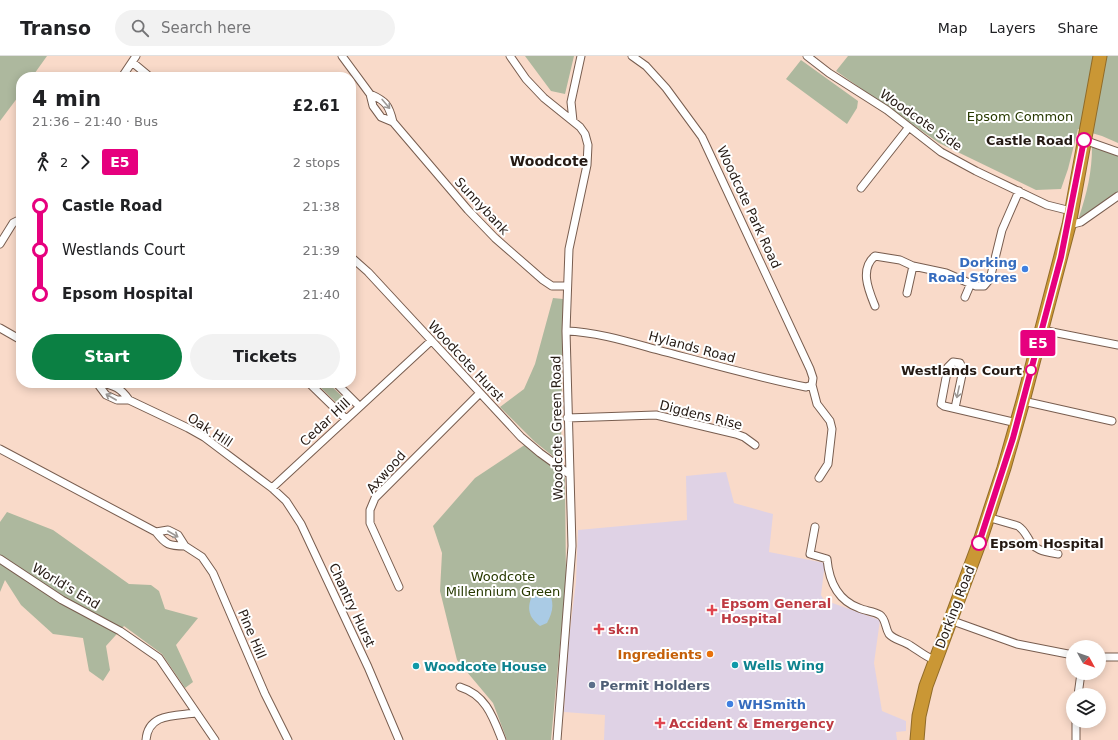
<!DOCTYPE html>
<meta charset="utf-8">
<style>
body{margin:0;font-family:"DejaVu Sans",sans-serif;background:#f2f2f2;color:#202124;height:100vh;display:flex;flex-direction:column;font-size:15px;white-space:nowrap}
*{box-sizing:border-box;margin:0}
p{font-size:13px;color:#757577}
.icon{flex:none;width:22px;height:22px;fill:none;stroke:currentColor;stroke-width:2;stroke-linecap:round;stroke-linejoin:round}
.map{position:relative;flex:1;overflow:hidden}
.panel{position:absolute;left:16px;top:16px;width:340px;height:316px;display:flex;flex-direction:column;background:#fff;border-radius:16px;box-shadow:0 2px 10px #0003}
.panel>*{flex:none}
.badge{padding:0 8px;border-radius:3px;font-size:14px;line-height:26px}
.needle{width:26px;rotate:130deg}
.buttons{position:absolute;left:1066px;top:584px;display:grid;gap:8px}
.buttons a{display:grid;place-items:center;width:40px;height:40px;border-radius:50%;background:#fff;box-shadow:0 2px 10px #0003;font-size:20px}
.map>.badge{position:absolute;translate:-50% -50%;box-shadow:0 0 0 2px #fff}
.legs{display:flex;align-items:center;gap:6px;height:44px;padding:0 16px;font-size:13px}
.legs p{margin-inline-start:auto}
.overview{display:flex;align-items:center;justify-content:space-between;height:68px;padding:0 16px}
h1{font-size:22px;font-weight:800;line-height:30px}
.button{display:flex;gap:8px;margin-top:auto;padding:8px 16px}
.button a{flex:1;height:46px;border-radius:24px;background:#0b8043;color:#fff;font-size:16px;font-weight:800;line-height:46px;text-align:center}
.button a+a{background:#f2f2f2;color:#202124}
ul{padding:0 16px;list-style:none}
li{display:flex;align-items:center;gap:14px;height:44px;font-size:15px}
li i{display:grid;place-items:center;width:6px;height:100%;margin:0 5px;background:currentColor}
li i::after{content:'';width:10px;height:10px;margin:-5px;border:3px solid;border-radius:50%;background:#fff}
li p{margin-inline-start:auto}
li:first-child i{background:linear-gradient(#0000 50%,currentColor 0)}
li:last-child i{background:linear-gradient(currentColor 50%,#0000 0)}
header{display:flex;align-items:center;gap:24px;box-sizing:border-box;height:56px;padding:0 20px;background:#fff;border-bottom:1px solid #e0e0e0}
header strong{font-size:19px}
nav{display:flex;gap:22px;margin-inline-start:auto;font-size:14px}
.search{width:280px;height:36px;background:#f2f2f2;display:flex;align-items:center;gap:10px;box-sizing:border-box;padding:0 14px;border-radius:22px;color:#757577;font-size:15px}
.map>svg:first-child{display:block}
.medical{fill:#dfd2e5}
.green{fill:#adb89e}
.water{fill:#aacbe5}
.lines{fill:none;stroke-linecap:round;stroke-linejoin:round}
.street-casing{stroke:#785d4f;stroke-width:9}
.highway-casing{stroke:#906b29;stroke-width:15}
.street{stroke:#fff;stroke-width:7}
.highway{stroke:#ca9735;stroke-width:13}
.oneway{stroke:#9c9895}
.line-1-casing{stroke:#fff;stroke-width:9}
.line-1{stroke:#e6007e;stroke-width:6}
.stop-1-dot{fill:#fff;stroke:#e6007e;stroke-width:2}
.shop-dot{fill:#3f7fe0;stroke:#fff;stroke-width:1.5}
.health-dot{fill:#e0444e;stroke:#fff;stroke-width:1.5}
.food-dot{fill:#e8710a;stroke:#fff;stroke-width:1.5}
.culture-dot{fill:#0f9aa8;stroke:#fff;stroke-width:1.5}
.service-dot{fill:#5c6f8a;stroke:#fff;stroke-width:1.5}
.labels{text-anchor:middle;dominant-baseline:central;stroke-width:4;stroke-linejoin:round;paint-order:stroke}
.park-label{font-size:13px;fill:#273900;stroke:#fff}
.street-label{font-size:13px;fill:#241913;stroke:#fff}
.stop-label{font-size:13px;font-weight:bold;fill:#241913;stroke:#fff;text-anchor:end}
.shop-label{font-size:13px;font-weight:bold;fill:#366cbe;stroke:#fff;text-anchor:end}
.health-label{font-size:13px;font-weight:bold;fill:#be3a42;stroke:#fff;text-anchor:start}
.food-label{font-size:13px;font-weight:bold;fill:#c56008;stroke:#fff;text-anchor:end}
.culture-label{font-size:13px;font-weight:bold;fill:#0d838f;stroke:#fff;text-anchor:start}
.service-label{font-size:13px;font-weight:bold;fill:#4e5e75;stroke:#fff;text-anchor:start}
.neighbourhood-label{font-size:14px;font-weight:bold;fill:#241913;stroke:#fff}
</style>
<header>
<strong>Transo</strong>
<div class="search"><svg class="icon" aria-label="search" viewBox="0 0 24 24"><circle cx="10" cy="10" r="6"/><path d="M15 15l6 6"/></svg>Search here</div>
<nav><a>Map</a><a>Layers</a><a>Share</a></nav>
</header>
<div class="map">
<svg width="1118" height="684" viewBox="0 0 1118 684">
<rect width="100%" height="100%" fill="#f9dac9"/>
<path class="medical" d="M726 416 734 447 773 458 769 496 825 507 821 539 824 544 880 564 874 607 882 655 906 665V675L896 676 897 684H604L605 659 564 656 567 598 576 526 578 474 687 464 686 420Z"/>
<path class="green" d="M0 0H47L32 21H21V37L0 65Z
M525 0H574L565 38 551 35Z
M848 0H1118V87L1102 80 1078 73 1068 113 1061 133 1036 134 939 87 836 15Z
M801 4 858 45 857 52 847 68 786 23Z
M1095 90 1118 99V137L1081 162 1079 161C1087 137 1092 116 1092 91Z
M553 242 563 243 561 397 554 401 535 386 500 351 524 333 535 308Z
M316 327H328L346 344 341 351Z
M529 386 565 421 566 525 551 684H507L493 647 457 604 440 535 442 497 433 470 475 422Z
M7 456 53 474 129 528 151 529 159 535 165 553 198 562 176 589 193 626 185 632 162 598 124 570 106 590 110 614 103 625 89 615 83 582 53 578 21 549 5 524 0 536V466Z"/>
<path class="water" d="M537 532 548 533C554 546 554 554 547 567L540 570C525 559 527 546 537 532Z"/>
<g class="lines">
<g class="street-casing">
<path id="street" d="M342 0 370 38 373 50 381 61 393 66
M510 0 526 23 544 42 580 71 585 78 588 89 587 109 569 193 566 275 572 490 557 684
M632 0 646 10 666 32 702 81 810 313 813 322 812 329
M807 0 829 17 887 54 941 96 976 115 1047 149 1071 155
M132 6 150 21
M122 21 136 0
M370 38C386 45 389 49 393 66L468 154 495 182 543 224 552 230H567
M573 65 571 46 581 0
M1084 84 1118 96
M861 132 909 71
M1069 169 1081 166 1118 140
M0 188 13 167 21 163
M351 201 368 216 521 381 540 397 569 418
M913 210 946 217 976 230H984L990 223 1002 174 1019 135
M965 241 971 227
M875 250C869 235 859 213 875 200L900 204 913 210 907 237
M0 272 21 284
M1042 274 1118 289
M566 275C597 276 629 286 658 294 707 307 756 321 806 331L812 329
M97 327 106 339 117 344H129L188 372 204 381 272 432 286 445 301 468 368 611 399 684
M100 327C114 329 121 332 129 344
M309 327 346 363
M336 327 359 350
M812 329 817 348 830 365 832 373 828 408 819 422
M1023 345 1112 365
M955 352 963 314 960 307 953 306 948 311 941 348 944 350 1017 367
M567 362 656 359 736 378 744 381 755 389
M0 393 156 476C166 489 169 490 185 490
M272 432 431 285
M987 461 1018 470C1023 473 1025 477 1028 482 1034 495 1046 496 1058 498
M815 471 810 498 827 503C829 525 837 544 859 552 865 555 874 555 880 559 886 563 885 572 889 578 894 584 904 585 911 590 919 595 925 600 934 604
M156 476 168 474 178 479 185 490 202 501 213 517 265 638 288 684
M0 503 62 544 120 575 159 602 215 684
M399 531 370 467V454L375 442 480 337
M950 564 1017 588 1073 599
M1099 601H1118
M460 631C486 639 493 661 502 684
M1078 639 1081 617
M146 684C148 657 175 660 196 657
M1076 684V665"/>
</g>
<g class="highway-casing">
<path id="highway" d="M917 684 919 660 926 630 980 485 1004 412 1023 345 1069 169 1100 0"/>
</g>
<use href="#street" class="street"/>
<use href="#highway" class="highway"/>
</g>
<defs><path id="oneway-shaft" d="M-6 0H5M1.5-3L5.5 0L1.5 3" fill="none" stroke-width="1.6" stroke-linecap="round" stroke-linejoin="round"/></defs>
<g class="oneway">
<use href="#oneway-shaft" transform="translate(386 48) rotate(50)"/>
<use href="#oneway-shaft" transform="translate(958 336) rotate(102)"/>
<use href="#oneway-shaft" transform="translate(111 341) rotate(-150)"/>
<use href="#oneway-shaft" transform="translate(173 478) rotate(30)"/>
</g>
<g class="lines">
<g class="line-1-casing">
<path id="line-1" d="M979 487 1013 382 1061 201 1084 84"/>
</g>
<use href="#line-1" class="line-1"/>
</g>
<g class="stop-1-dot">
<circle cx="1084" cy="84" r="7"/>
<circle cx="1031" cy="314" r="5"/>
<circle cx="979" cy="487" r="7"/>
</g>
<g class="shop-dot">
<circle cx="1025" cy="213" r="4"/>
<circle cx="730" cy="648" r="4"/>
</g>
<g class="health-dot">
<path d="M710 548h4v4h4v4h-4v4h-4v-4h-4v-4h4z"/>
<path d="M597 567h4v4h4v4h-4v4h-4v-4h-4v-4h4z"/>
<path d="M658 661h4v4h4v4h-4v4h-4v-4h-4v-4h4z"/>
</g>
<circle class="food-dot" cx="710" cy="598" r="4"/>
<g class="culture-dot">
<circle cx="735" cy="609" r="4"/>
<circle cx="416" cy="610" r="4"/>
</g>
<circle class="service-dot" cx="592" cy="629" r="4"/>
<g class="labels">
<g class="park-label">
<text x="1020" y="60">Epsom Common</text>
<text x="503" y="520">Woodcote<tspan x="503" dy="15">Millennium Green</tspan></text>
</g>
<g class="street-label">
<text transform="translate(921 64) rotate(35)">Woodcote Side</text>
<text transform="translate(482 150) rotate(47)">Sunnybank</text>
<text transform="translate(749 151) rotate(65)">Woodcote Park Road</text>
<text transform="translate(692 291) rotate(15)">Hylands Road</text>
<text transform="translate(466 305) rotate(47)">Woodcote Hurst</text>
<text transform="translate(701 359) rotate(14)">Digdens Rise</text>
<text transform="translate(325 366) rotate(-43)">Cedar Hill</text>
<text transform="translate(557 372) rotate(-91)">Woodcote Green Road</text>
<text transform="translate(210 374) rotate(33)">Oak Hill</text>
<text transform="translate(386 416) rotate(-48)">Axwood</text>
<text transform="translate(66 530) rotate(31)">World's End</text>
<text transform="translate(352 549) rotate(65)">Chantry Hurst</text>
<text transform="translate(955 551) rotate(-69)">Dorking Road</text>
<text transform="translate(252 578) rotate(67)">Pine Hill</text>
</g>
<g class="stop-label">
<text x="1073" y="84">Castle Road</text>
<text x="1022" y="314">Westlands Court</text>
<text x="990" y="487" text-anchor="start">Epsom Hospital</text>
</g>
<g class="shop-label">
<text x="1017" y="206">Dorking<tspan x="1017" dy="15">Road Stores</tspan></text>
<text x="738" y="648" text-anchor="start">WHSmith</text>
</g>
<g class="health-label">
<text x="721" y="547">Epsom General<tspan x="721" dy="15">Hospital</tspan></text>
<text x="608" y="573">sk:n</text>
<text x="669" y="667">Accident &amp; Emergency</text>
</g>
<g class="food-label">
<text x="702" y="598">Ingredients</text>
</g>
<g class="culture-label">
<text x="743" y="609">Wells Wing</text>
<text x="424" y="610">Woodcote House</text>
</g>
<g class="service-label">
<text x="600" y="629">Permit Holders</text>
</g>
<g class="neighbourhood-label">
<text x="549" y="105">Woodcote</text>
</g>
</g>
</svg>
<div class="buttons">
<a><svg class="needle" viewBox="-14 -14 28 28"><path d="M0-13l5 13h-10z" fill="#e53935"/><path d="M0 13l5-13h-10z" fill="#757577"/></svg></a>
<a><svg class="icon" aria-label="layers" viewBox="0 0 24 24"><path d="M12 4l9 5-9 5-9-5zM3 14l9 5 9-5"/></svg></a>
</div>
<b class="badge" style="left:1038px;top:287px;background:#e6007e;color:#fff">E5</b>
<section class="panel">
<div class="overview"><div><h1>4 min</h1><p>21:36 – 21:40 · Bus</p></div><b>£2.61</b></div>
<div class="legs"><svg class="icon" aria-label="walk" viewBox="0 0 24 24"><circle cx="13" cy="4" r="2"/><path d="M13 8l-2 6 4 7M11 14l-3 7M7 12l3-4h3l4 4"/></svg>2<svg class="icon" aria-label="forward" viewBox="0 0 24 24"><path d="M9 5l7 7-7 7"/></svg><b class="badge" style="background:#e6007e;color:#fff">E5</b><p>2 stops</p></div>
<ul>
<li><i style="color:#e6007e"></i><b>Castle Road</b><p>21:38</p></li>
<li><i style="color:#e6007e"></i><span>Westlands Court</span><p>21:39</p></li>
<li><i style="color:#e6007e"></i><b>Epsom Hospital</b><p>21:40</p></li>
</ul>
<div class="button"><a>Start</a><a>Tickets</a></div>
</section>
</div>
